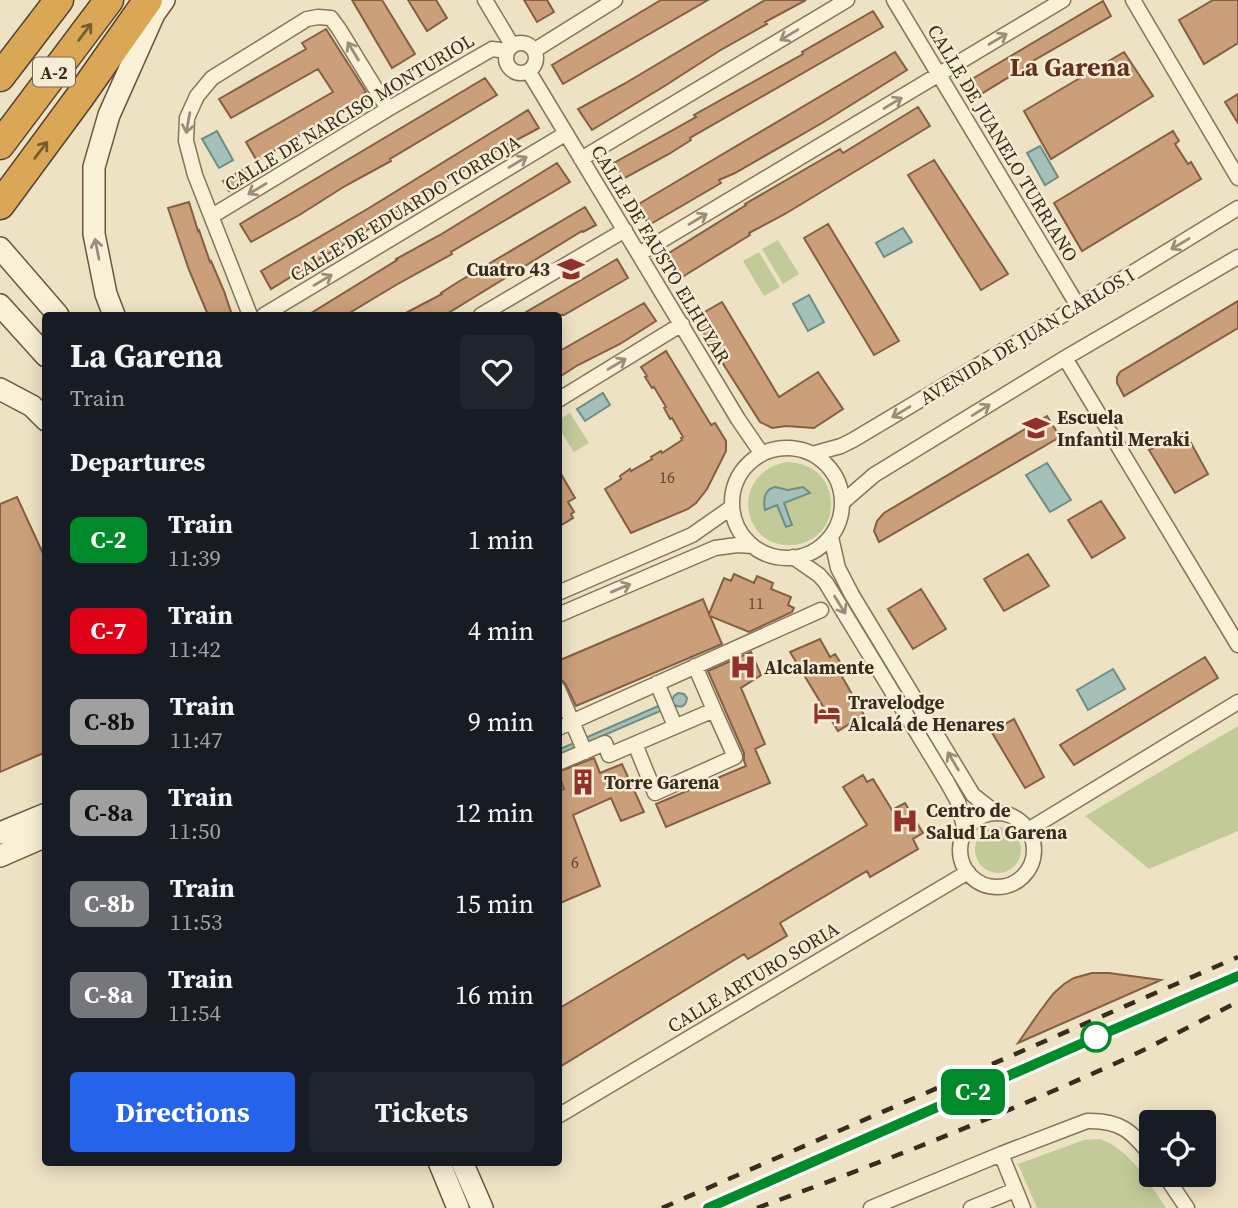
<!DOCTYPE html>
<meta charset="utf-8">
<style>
body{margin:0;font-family:"Source Serif 4",serif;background:#20242c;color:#f1f3f6;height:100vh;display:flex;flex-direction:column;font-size:26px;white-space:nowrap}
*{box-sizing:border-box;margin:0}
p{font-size:23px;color:#9ea1a6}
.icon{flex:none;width:38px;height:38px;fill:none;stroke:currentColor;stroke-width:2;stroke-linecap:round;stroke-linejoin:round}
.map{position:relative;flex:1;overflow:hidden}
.side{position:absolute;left:42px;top:312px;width:520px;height:854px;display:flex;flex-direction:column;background:#171b24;border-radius:7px;box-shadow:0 4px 18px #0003}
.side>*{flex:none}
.badge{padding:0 14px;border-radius:10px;font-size:24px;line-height:46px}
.controls{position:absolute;left:1139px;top:1110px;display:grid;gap:14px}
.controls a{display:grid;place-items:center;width:77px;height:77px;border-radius:7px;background:#171b24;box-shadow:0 4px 18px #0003;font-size:35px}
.map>.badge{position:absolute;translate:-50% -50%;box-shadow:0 0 0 4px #fff}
h2{padding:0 28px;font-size:26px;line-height:63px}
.round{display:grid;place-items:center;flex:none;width:74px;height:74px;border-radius:7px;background:#20242c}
.summary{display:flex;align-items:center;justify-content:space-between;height:119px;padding:0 28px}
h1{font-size:33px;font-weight:700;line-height:52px}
.button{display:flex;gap:14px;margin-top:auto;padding:14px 28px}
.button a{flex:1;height:80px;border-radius:7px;background:#2563eb;color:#fff;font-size:28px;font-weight:700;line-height:80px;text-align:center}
.button a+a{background:#20242c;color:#f1f3f6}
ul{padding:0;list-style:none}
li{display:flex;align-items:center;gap:21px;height:91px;padding:0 28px}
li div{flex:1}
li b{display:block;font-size:26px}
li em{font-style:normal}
li .badge{min-width:77px;font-weight:700;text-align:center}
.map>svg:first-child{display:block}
.green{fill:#c2cb98;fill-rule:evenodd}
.water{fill:#a5c0b9;stroke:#6d8e87;stroke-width:2}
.building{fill:#ca9f7a;stroke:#855f41;stroke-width:2}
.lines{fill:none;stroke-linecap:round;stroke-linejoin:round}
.street-casing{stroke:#87745b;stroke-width:17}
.secondary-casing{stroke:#69553e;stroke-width:24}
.highway-casing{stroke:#55422f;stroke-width:31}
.street{stroke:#f8f0d7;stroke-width:14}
.secondary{stroke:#f8f0d7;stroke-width:21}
.highway{stroke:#daa756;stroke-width:28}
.rail{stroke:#372c1e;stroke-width:4.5;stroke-dasharray:12 12;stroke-linecap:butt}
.oneway{stroke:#785d34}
.oneway2{stroke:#988e7a}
.line-casing{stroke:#fff;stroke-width:16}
.line{stroke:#008a29;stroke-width:10}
.stop-dot{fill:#fff;stroke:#008a29;stroke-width:3.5}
.labels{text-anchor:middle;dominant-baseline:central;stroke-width:5;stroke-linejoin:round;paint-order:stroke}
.number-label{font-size:16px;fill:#5c4935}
.shield{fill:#f5ecd3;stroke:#706654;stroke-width:2}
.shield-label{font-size:18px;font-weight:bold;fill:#372c1e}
.street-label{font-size:19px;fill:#372c1e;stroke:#f5ecd3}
.poi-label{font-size:19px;font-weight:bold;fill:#372c1e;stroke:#f5ecd3;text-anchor:start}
.district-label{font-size:26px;font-weight:bold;fill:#63301f;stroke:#f5ecd3}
</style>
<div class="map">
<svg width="1238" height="1208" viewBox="0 0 1238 1208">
<rect width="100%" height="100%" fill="#ede3c4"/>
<path class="green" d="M778 240 799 274 783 284 762 249Z
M759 252 780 287 764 296 743 261Z
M570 413 589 443 574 452 558 427V420Z
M786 462C844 462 846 540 793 545 742 550 728 474 786 462ZM775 487 788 490 798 487 810 492 784 503 792 525 785 526 777 505 767 491 771 488Z
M1238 726V831L1149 869 1085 816Z
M975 850a23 23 0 1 1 46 0a23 23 0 1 1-46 0Z
M1100 1139C1130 1149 1149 1183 1166 1208H1037L1018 1164 1084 1140Z"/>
<path class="water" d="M217 131 233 160 219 168 202 139Z
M1040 146 1058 177 1045 185 1027 153Z
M903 228 912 242 884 257 876 243Z
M809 295 824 322 808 331 793 304Z
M603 393 610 405 585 421 577 409Z
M1047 463 1071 500 1050 512 1026 475Z
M775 487 788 490 803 487 810 493 784 503 792 525 786 527 777 505 765 510C763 501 764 489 775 487Z
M1113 669 1125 689 1088 710 1077 690Z
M678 693 684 694 687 698C686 707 681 708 674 705L558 755V750L672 700 674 696Z"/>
<path class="building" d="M352 0H382L415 54 392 68Z
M408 0H436L447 18 427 31Z
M524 0H547L554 12 537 22Z
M661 0H708L563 84 552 65Z
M765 0H806L765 22 767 24 719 51 663 87 592 130 578 109 624 84Z
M1213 0H1238V43L1204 64 1179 20Z
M1103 1 1111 16 1026 65 1027 66 976 97 967 82Z
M873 11 883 27 690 138 691 140 669 154 623 179 614 163 696 117 694 115 803 54 802 52Z
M326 29 366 92 363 94 366 100 346 112 344 109 257 161 246 142 333 92 318 69 231 118 219 99 306 49 302 43Z
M895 52 907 70 822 123 735 173 719 180 721 183 649 225 637 205Z
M1124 52 1153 96 1051 159 1024 111Z
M485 78 497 95 390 159 391 161 345 186 301 214 251 242 240 224Z
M1238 94V123L1225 102Z
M918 107 930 126 785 214 749 233 750 235 679 279 664 256 746 205 745 204 840 149 843 153Z
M528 110 539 128 498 150 271 289 261 271 369 208Z
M1173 131 1179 141 1175 144 1188 164 1191 162 1201 179 1082 251 1054 203Z
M934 160 1008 274 981 290 908 175Z
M557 163 570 182 451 252 452 254 396 285 346 315H308L397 260 396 259 440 235Z
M247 167 253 176 229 191 223 181Z
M189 202 198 231 199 230 210 262 211 261 224 291 232 315H208L189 270 168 208Z
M585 207 596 225 583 232 582 231 445 315H402L442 294 441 293 458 282Z
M828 224 899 341 874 355 804 238Z
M617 259 628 278 564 315H521Z
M1238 301V328L1124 396 1117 383V377L1120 372Z
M722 302 779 397 818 372 843 409 814 428 786 426 772 428 760 422 694 318Z
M644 303 656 321 620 344 578 365 558 378V352Z
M666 351 711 425 715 423 723 436 726 441V451L707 489 696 503 688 509 631 533 605 489 621 479 620 476 630 469 631 471 652 459 651 457 661 451 662 453 682 440 681 438 683 437 672 418 670 419 664 408 666 407 654 387 652 388 645 377 647 376 641 367Z
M1047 416 1060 437 879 542 874 531 877 521 884 513Z
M1185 432 1208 474 1175 493 1149 450Z
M558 469 575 498 568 502 574 512 571 514 573 518 558 527Z
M17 497 46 560V752L0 772V504Z
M1101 501 1125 538 1092 558 1068 520Z
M1028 554 1049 586 1004 611 984 579Z
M734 574 754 583 757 576 773 583 771 589 791 597 788 605 794 608 792 612 749 632 710 616 722 644 576 706 566 685 563 681 558 679V661L703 599 709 614 724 578 731 581Z
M921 589 946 629 913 649 888 609Z
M820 639 830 657 835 654 842 665 837 668 864 715 838 731 790 652Z
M751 652 761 675 741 688 765 744 755 749 770 783 666 827 656 804 746 766 744 761V753L708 671Z
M1205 657 1218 678 1074 765 1060 745Z
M1014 719 1044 777 1025 788 991 731Z
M594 758 600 773 622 764 644 812 621 821 611 798 573 815 600 886 558 904V791L564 789 558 772Z
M863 775 867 782 873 779 892 810 905 803 923 833 913 839 918 849 870 877 867 871 780 923 787 936 748 959 744 954 558 1068V1009L867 825 843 787Z
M1092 973H1109L1161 980 1018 1043 1038 1014 1053 994 1064 984 1074 978Z"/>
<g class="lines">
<g class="street-casing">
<path id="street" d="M485 0 512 45
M894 0 1078 306
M1133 0 1238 178
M506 58a15 15 0 1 1 30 0a15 15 0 1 1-30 0Z
M535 50 615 0
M529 72 738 419 762 454
M581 159 847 0
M212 216 388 109 492 49 507 51
M639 254 1063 0
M250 315 195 175 186 141 187 118 197 96 212 78 307 19 318 17 331 18 339 29 388 109
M264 315 565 134
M481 315 625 230
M1065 358 1238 645
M558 400 682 324
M732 503a55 55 0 1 1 110 0a55 55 0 1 1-110 0Z
M812 454 841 446 853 440 1078 306 1238 208
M843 502 874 475 1065 358 1238 257
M831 537 838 568 852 595 973 795 996 813
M793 557 819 575 826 583 947 782 958 802 965 831
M558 593 692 535 732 507
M558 615 715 548 737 545 753 546
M657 683 675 726
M558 689 585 752
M558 728 821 610
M635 744 655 793 735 757 714 710
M558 763 605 743 609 755 714 710 695 666
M960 850a37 37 0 1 1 74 0a37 37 0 1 1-74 0Z
M1028 830 1238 702
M558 1116 968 872
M1001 1154 1023 1208
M1164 1174 1187 1208
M871 1208 1001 1154 1087 1121C1120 1120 1132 1131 1152 1157
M971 1208 1015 1190"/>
</g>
<g class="secondary-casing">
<path id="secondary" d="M0 248 58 315
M0 305 46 356
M114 315 106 294 94 234V167L109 115 154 14 164 0
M0 389 32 406 46 420
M0 833 46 814
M0 856 46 836
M439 1162 458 1208
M462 1162 482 1208"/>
</g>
<g class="highway-casing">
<path id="highway" d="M0 77 59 0
M0 145 109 0
M0 205 79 98 148 0"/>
</g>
<use href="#street" class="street"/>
<use href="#secondary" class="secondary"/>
<use href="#highway" class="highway"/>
<path class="rail" d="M662 1208 1238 957
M708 1208 1238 976
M757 1208C878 1164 997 1117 1114 1064 1156 1045 1197 1022 1238 1002"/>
</g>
<defs><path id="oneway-shaft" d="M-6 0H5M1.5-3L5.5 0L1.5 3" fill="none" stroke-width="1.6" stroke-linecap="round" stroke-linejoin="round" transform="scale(1.75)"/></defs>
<g class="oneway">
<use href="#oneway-shaft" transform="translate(85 32) rotate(-53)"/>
<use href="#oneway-shaft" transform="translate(41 150) rotate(-53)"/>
</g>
<g class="oneway2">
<use href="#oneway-shaft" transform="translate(789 35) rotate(149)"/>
<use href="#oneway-shaft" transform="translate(998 39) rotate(-31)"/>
<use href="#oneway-shaft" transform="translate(353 51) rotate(-121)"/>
<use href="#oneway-shaft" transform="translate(893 103) rotate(-31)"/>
<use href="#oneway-shaft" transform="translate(188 123) rotate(100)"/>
<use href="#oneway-shaft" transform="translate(518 162) rotate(-31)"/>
<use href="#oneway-shaft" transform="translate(257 189) rotate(149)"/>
<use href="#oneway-shaft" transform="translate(698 219) rotate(-31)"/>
<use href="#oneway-shaft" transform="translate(1180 244) rotate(149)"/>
<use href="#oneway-shaft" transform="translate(97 249) rotate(-101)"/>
<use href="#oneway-shaft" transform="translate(323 280) rotate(-31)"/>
<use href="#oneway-shaft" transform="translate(617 364) rotate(-31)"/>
<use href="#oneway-shaft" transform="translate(981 410) rotate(-32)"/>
<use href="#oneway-shaft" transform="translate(901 412) rotate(149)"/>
<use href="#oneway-shaft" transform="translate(621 588) rotate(-23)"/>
<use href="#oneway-shaft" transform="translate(840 605) rotate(58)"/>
<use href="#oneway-shaft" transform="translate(953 761) rotate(-121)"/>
</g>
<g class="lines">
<g class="line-casing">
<path id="line" d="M708 1208 1101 1035 1238 976"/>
</g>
<use href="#line" class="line"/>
</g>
<defs>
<g id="school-bare" transform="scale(2.1)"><path d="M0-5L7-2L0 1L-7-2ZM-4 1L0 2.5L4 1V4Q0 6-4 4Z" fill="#94302c" stroke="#f5ecd3" stroke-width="2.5" paint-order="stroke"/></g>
<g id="hospital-bare" transform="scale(2.1)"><path d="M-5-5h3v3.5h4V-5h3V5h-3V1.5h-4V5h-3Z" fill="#94302c" stroke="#f5ecd3" stroke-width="2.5" paint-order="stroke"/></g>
<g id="hotel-bare" transform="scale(2.1)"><path d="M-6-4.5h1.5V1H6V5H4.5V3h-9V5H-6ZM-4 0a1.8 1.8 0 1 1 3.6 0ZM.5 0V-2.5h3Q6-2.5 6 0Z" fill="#94302c" stroke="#f5ecd3" stroke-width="2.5" paint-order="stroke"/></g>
<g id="building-bare" transform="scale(2.1)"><path d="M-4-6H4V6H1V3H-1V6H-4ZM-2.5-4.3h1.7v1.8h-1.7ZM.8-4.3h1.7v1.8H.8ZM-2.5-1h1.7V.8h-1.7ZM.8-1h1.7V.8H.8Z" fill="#94302c" stroke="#f5ecd3" stroke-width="2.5" paint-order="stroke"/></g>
</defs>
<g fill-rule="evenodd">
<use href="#school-bare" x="571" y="269"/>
<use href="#school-bare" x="1036" y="428"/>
<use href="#hospital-bare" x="743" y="667"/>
<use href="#hotel-bare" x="827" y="713"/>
<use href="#building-bare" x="583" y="782"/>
<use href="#hospital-bare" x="905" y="821"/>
</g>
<circle class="stop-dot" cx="1096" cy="1037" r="14"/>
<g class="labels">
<g class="number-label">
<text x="667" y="477">16</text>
<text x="756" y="603">11</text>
<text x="575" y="862">6</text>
</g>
<rect class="shield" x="33" y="57.5" width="42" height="29" rx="5"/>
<g class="shield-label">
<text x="54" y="72">A-2</text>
</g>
<g class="street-label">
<text transform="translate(349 112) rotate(-31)">CALLE DE NARCISO MONTURIOL</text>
<text transform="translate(1003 143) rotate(59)">CALLE DE JUANELO TURRIANO</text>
<text transform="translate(405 208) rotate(-31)">CALLE DE EDUARDO TORROJA</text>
<text transform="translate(661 254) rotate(59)">CALLE DE FAUSTO ELHUYAR</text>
<text transform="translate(1027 336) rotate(-31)">AVENIDA DE JUAN CARLOS I</text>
<text transform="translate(753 977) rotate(-31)">CALLE ARTURO SORIA</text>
</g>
<g class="poi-label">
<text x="550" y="269" text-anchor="end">Cuatro 43</text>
<text x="1057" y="417">Escuela<tspan x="1057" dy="22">Infantil Meraki</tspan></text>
<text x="764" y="667">Alcalamente</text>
<text x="848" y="702">Travelodge<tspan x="848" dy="22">Alcalá de Henares</tspan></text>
<text x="604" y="782">Torre Garena</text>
<text x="926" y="810">Centro de<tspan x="926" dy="22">Salud La Garena</tspan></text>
</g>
<g class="district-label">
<text x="1070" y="67">La Garena</text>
</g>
</g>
</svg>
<div class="controls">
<a><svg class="icon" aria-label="locate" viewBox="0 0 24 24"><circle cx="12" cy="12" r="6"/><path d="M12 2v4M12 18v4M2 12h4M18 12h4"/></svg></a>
</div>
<b class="badge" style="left:973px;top:1092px;background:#008a29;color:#fff">C-2</b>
<section class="side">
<div class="summary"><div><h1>La Garena</h1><p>Train</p></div><a class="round"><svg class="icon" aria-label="heart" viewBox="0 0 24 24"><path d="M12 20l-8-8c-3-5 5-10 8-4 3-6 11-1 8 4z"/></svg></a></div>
<h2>Departures</h2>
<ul>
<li><span class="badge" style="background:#008a29;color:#fff">C-2</span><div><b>Train</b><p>11:39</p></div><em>1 min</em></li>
<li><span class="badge" style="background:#de0118;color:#fff">C-7</span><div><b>Train</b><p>11:42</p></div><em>4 min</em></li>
<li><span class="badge" style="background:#a0a0a0;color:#111">C-8b</span><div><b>Train</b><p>11:47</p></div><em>9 min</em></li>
<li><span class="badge" style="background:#a0a0a0;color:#111">C-8a</span><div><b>Train</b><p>11:50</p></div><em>12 min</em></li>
<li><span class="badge" style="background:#76777a;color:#fff">C-8b</span><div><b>Train</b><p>11:53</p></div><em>15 min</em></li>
<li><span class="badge" style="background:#76777a;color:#fff">C-8a</span><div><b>Train</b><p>11:54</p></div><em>16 min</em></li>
</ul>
<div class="button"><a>Directions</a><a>Tickets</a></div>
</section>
</div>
